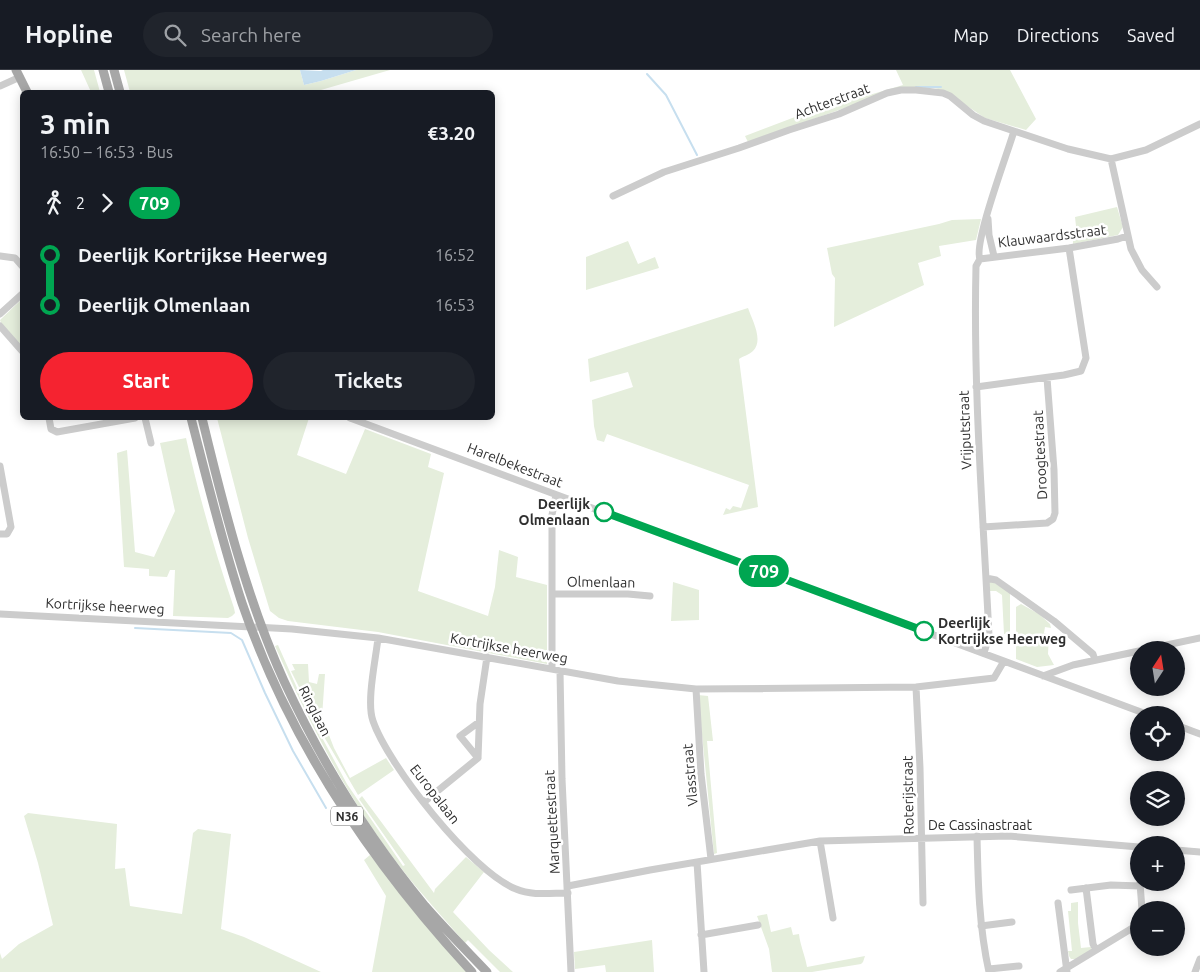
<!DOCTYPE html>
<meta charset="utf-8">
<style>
body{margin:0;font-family:Ubuntu,sans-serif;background:#20242c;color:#f1f3f6;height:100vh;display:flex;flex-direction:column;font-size:19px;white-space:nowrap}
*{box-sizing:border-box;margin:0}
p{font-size:16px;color:#9ea1a6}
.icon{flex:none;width:28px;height:28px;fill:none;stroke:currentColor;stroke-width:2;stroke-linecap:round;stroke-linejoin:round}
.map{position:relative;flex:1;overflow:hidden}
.drawer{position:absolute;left:20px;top:20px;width:475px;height:330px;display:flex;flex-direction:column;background:#171b24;border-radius:8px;box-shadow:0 2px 12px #0003}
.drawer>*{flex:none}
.badge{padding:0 10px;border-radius:16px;font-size:18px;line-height:32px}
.needle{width:32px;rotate:12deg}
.buttons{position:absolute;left:1130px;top:571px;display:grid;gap:10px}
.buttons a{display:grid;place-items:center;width:55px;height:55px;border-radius:50%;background:#171b24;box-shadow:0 2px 12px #0003;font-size:25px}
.map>.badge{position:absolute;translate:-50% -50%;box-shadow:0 0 0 2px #fff}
.legs{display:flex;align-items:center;gap:8px;height:55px;padding:0 20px;font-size:16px}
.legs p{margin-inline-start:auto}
.head{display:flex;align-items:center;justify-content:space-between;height:85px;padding:0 20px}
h1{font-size:28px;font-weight:600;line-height:38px}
.cta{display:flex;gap:10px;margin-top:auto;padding:10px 20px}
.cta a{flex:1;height:58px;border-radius:30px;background:#f52330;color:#fff;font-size:20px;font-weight:600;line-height:58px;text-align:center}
.cta a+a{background:#20242c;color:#f1f3f6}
ul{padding:0 20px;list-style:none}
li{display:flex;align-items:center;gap:18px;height:50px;font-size:19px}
li i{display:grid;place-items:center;width:8px;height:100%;margin:0 6px;background:currentColor}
li i::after{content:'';width:12px;height:12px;margin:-6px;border:4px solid;border-radius:50%;background:#171b24}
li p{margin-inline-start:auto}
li:first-child i{background:linear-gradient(#0000 50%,currentColor 0)}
li:last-child i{background:linear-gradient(currentColor 50%,#0000 0)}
header{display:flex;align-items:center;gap:30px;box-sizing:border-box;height:70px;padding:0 25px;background:#171b24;border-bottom:1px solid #363941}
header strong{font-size:24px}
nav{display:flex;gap:28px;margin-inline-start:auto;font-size:18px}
.search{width:350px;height:45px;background:#20242c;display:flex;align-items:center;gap:12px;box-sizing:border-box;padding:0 18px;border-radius:28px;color:#9ea1a6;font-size:19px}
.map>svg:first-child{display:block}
.green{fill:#e5eedc}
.water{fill:#c7dfef}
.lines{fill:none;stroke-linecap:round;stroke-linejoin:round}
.stream{stroke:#c7dfef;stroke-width:2}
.minor{stroke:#ccc;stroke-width:7}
.major{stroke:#a7a7a7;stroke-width:9}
.line-1-casing{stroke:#fff;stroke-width:11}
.line-1{stroke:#00a651;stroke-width:8}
.stop-1-dot{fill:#fff;stroke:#00a651;stroke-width:2.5}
.labels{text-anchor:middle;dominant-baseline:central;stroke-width:5;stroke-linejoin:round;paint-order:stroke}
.shield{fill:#fff;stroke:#6d6d6d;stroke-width:1}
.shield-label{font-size:12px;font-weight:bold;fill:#2f2f2f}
.street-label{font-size:14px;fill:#2f2f2f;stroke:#fff}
.stop-label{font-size:14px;font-weight:bold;fill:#2f2f2f;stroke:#fff;text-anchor:end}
</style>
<header>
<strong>Hopline</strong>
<div class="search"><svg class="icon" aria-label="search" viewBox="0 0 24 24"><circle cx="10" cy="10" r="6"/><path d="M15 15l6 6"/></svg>Search here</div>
<nav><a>Map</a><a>Directions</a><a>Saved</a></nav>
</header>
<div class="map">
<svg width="1200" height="902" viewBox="0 0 1200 902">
<rect width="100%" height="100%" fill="#fff"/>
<path class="green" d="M81 0H94L100 22H91Z
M124 0H300L304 15 321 11 356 0H390L314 22H130Z
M896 0H1010L1036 49 1026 60 985 48 945 21 935 18 905 17 748 72 745 66 795 47 903 15Z
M1117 137 1123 157 1118 165 1073 174V166L1077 165 1075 147Z
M981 149 976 170 939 176 941 186 918 193 924 215 834 257 835 208 832 204 827 178 939 154 952 150Z
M628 171 638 194 655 187 659 198 586 220V187Z
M22 229V278L1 253 0 250Z
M748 238C752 250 764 270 753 281 749 285 743 286 739 289L758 437 723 445 726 438 730 440 733 436 741 438 749 415 607 364 604 372 597 370 594 356 592 330 633 317 628 302 590 312 588 289Z
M217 348H309L297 385 346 404 365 359 431 384 428 397 444 403 418 521 488 546 495 517 499 480 518 487 516 507 547 515V594L378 562 288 551 279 548 270 541 248 468Z
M186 368C199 426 215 482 234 538L235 543 232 546 228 548 173 546 175 500H170L167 507 149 506V499L124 497 117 383 127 380 135 482 154 487 175 441 160 373Z
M992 511 1010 523V563L1004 564 1002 525 996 521H989V512Z
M673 512 699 520V550L671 551Z
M1021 534 1039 544 1050 554 1051 558 1045 557 1044 563 1049 565 1048 584 1054 595 1037 597 1016 589V537Z
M278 575 305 636 347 714 403 796 405 795 359 729 362 726 434 823 435 819 466 787 484 802 453 842 489 880 513 902H500L468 870 465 873C444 848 421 824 401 798 348 730 310 654 275 576Z
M292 594H308L309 612 317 614 319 604H325L322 647 334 678 350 708 386 688 394 700 358 725 323 665 291 601 295 600Z
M698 625 708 626 713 671H707L717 783 714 784Z
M28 743 117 754 115 799 125 798 130 836 182 844 193 763 198 759 231 764 221 859 244 867 321 902H0V883L2 889 19 874 53 855 38 793 24 746Z
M370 785 409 835 468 902H372L386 826 364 790Z
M1078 832V853L1081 878 1091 877V880L1077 889H1071L1069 886 1068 881H1072L1068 841H1071V833Z
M767 844 771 862 791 857 793 865 799 864C800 875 805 885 807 897L865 886 863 892 861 894 812 902H772L769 879 757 846Z
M652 870 654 902H606L605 895 575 899 574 882Z"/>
<path class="water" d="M300 0 321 1 323 0H356L321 11 304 15Z"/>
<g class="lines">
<path class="stream" d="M647 4 666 25 697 85
M916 17H941
M135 558 231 563 242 570 265 623 293 681 326 738"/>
<path class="minor" d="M0 16 20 7
M1111 89 1131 179 1142 200 1157 217
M613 126 664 102 739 78 789 60 839 44 887 23 901 20H916L943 23 950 26 973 45 984 51 1068 79 1111 89 1146 80 1200 54
M988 149 989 165 994 186
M0 186 15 188 22 196
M980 189 1069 178 1118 169 1127 166
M0 244 22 224
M0 256 22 281
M976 317 1064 305 1081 301 1086 288 1069 178
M49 348 51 359 57 362 135 348
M145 348 151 373
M350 348 1149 645
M0 396 11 457 7 464H0
M983 457 1047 453 1053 449 1055 443 1054 400 1047 308
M986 508 996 510 1054 551 1093 584 1095 590
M552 524H628L650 526
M0 544 292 559 378 568 618 611 696 619 916 617 994 608 1004 591
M378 568C376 588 366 632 373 651 388 695 472 802 516 819 532 826 551 823 568 823
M1143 580 1200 568
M984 583 989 566C983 442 973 319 976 196L980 189C973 174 1008 82 1014 61
M552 599V445L556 425
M560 601 562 709 571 902
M1043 606 1073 595 1139 581
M916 617 920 698 923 833
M696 619 701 704 711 789
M1176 655 1200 664
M478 688 460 666 479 652
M424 732 478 688 480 634 487 587
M977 766C978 812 979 857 989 902
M820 771 833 848
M1176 780 1200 782
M697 792 704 902
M1140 813 1142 840
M568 816 650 800 820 771 1008 766 1139 777
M1086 818 1093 874 1096 880
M1071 820 1111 815 1140 816
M1058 833 1067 902
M981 856 1012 852
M701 865 758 855
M989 899 1019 896
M1060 902 1139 854
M1195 902 1200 889"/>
<path class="major" d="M16 0 27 22
M103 0 109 22
M114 0 120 22
M191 348C207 410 222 472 242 533 290 673 373 795 472 902
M202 348C223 435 247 530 284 611 321 691 369 768 425 836 445 859 466 880 487 902"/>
</g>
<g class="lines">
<g class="line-1-casing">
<path id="line-1" d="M604 442 924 561"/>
</g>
<use href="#line-1" class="line-1"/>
</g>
<g class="stop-1-dot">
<circle cx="604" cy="442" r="9"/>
<circle cx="924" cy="561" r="9"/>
</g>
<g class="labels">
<rect class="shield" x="331" y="736.5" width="32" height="19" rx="4"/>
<g class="shield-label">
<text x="347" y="746">N36</text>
</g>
<g class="street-label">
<text transform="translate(832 31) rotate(-20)">Achterstraat</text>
<text transform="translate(1052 166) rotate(-7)">Klauwaardsstraat</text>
<text transform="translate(965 360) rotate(-92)">Vrijputstraat</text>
<text transform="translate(1040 385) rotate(-93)">Droogtestraat</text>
<text transform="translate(515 395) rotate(21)">Harelbekestraat</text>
<text transform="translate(601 512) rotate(1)">Olmenlaan</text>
<text transform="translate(105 536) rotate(3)">Kortrijkse heerweg</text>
<text transform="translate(509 578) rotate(10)">Kortrijkse heerweg</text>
<text transform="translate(315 641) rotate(63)">Ringlaan</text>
<text transform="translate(690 705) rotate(-95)">Vlasstraat</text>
<text transform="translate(435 724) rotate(52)">Europalaan</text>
<text transform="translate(908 725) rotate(-91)">Roterijstraat</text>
<text transform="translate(552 752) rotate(-93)">Marquettestraat</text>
<text x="980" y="755">De Cassinastraat</text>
</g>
<g class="stop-label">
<text x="590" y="434">Deerlijk<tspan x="590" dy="16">Olmenlaan</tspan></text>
<text x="938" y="553" text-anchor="start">Deerlijk<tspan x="938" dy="16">Kortrijkse Heerweg</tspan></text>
</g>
</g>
</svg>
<div class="buttons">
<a><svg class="needle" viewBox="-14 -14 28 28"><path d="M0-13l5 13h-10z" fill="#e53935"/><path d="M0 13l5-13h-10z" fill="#9ea1a6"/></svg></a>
<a><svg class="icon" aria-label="locate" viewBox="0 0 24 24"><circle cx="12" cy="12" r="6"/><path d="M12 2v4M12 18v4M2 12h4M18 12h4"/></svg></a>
<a><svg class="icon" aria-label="layers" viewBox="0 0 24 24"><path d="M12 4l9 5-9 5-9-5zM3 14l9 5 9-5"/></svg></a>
<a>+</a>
<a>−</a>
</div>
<b class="badge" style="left:764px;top:501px;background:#00a651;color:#fff">709</b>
<section class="drawer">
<div class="head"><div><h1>3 min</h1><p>16:50 – 16:53 · Bus</p></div><b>€3.20</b></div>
<div class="legs"><svg class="icon" aria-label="walk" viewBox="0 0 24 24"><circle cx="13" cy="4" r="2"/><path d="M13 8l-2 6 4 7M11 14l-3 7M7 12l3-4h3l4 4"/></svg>2<svg class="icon" aria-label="forward" viewBox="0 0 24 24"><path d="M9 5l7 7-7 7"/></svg><b class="badge" style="background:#00a651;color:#fff">709</b></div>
<ul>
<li><i style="color:#00a651"></i><b>Deerlijk Kortrijkse Heerweg</b><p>16:52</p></li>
<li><i style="color:#00a651"></i><b>Deerlijk Olmenlaan</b><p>16:53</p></li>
</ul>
<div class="cta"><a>Start</a><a>Tickets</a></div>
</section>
</div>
